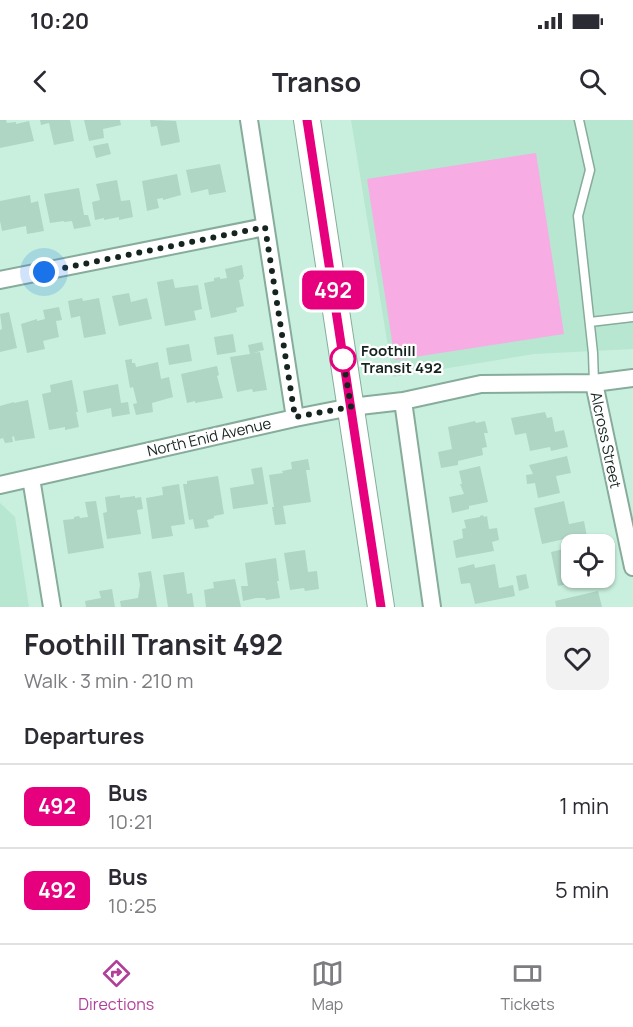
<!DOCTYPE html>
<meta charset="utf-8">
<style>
body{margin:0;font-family:Manrope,sans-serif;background:#f2f2f3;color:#2b2b33;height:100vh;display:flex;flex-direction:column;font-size:22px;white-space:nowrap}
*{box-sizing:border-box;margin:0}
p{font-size:20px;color:#7c7c81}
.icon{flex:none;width:33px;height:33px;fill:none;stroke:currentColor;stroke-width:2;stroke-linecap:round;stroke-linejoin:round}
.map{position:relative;height:487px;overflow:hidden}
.sheet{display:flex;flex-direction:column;background:#fff;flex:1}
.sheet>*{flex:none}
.badge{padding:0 12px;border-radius:9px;font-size:21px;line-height:39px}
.fabs{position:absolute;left:561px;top:414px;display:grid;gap:12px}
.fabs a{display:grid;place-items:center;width:54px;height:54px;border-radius:12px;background:#fff;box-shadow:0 2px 4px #0004;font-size:30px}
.you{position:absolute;width:30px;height:30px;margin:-15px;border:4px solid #fff;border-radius:50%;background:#1a73e8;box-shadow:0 0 0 9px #1a73e833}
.map>.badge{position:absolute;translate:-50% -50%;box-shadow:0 0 0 3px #fff}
h2{padding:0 24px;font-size:22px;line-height:54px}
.round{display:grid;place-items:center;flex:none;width:63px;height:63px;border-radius:12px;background:#f2f2f3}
.summary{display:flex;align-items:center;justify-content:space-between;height:102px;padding:0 24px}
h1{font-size:28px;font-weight:700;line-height:45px}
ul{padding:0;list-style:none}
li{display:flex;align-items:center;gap:18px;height:84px;padding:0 24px;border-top:2px solid #e1e1e2}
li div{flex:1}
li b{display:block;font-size:22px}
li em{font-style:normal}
li .badge{min-width:66px;font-weight:700;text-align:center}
.status{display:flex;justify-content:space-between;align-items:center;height:42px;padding:0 30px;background:#fff;direction:ltr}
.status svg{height:16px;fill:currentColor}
header{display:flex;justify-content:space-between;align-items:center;height:78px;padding:0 24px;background:#fff;font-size:27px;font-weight:700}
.tab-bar{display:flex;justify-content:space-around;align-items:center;height:84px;border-top:2px solid #e1e1e2;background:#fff;font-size:16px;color:#7c7c81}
.tab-bar a{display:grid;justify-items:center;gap:3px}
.tab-bar .selected{color:#b13f99}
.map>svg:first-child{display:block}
.built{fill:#b7e6d1}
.green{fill:#f7ace3}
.building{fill:#afd5c4}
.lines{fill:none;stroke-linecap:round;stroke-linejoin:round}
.service-casing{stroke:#87ac9c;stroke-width:11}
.minor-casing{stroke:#87ac9c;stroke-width:20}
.primary-casing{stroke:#87ac9c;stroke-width:28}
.service{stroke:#fff;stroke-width:8}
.minor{stroke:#fff;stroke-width:16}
.primary{stroke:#fff;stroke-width:26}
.line-casing{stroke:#fff;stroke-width:14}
.line{stroke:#e6007e;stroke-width:9}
.walk{stroke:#15241e;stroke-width:6;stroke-dasharray:0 10.8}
.stop-dot{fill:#fff;stroke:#e6007e;stroke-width:3}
.labels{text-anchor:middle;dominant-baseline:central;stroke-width:4.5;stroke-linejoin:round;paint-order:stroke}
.stop-label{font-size:15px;font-weight:bold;fill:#15241e;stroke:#fff;text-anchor:start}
.street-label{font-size:15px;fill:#15241e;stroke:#fff}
</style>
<div class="status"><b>10:20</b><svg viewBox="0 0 49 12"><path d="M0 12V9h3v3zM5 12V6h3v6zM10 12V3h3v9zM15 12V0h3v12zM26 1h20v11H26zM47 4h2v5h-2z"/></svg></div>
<header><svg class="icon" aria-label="back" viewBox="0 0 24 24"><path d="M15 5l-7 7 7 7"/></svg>Transo<svg class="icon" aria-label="search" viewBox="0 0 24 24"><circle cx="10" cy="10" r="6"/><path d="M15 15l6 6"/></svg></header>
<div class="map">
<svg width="633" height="487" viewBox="0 0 633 487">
<rect width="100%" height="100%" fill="#c9f0de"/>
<path class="built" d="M351 0H633V229L534 234 393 257Z
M0 383 15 397 29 487H0Z"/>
<path class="green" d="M536 33 564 214 395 240 367 59Z"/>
<path class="building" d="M0 0H6L7 3 16 2V4L29 1 34 21 0 28Z
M40 0H70L74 21 54 25 49 3 41 5Z
M84 0H120L121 5 103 9 104 18 89 21Z
M150 0 176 1 180 22 161 26 157 6 151 7Z
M108 23 111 34 96 38 93 26Z
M220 44 226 72 209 75 208 69 191 73 186 50Z
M177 54 181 75 163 80V78L157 79 159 88 147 91 142 61Z
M117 60 121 81 130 80 133 97 119 100V97L104 100V98L95 100 92 82 100 80 96 64Z
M79 68 84 95H88L91 106 74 109 72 101 64 102V101L50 103 44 74Z
M30 75 31 83 38 81 44 111 27 114 26 106 2 111 0 101V81Z
M242 145 244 157H243V159L239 160 244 186 236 188 237 192 211 198 204 163 214 161V158L220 157V159L227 158 225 149Z
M173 159 175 168 198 165 202 189 194 191 196 200 165 206 157 162Z
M129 173 131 182 147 178 152 199 119 206 112 176Z
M82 178 83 181 99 178 106 214 84 218 80 196 71 198 68 181Z
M59 187 62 200 56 201 59 217 43 221 45 229 27 233 21 204 37 199V201L45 199 43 190Z
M9 192 17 228 0 232V210L2 209 0 194Z
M233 214 236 232 217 235 214 217Z
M262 222 264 230 253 233 260 232 267 270 253 272 252 269 237 272 230 237 250 234 248 225Z
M189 224 192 241 169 245 166 228Z
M132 239V243H135L136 247 158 242 161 259 169 257 173 277 152 283 153 292 136 295 133 284 137 283 133 267 130 268 125 240Z
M217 246 219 255 217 256 223 278 195 283V281L187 283 181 254Z
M72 260 78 292H76L79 307 65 310V307L49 310 42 274 51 272 50 265Z
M118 264 121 283 128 282 130 294 112 297 111 288 87 293 83 271Z
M28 280 35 318 15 321 14 316 12 317 13 322 5 323 3 318 0 319V286L14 282V283Z
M545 292 547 298 552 297 555 312 564 310 568 327 551 331 550 327 530 331 526 313 515 315 511 298Z
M475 301 476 303 485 301 488 313H484L487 327 482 328 483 335 458 341V345L441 348 438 332 452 329 448 307Z
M567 336 571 353 556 356 560 373 538 378 535 363 527 364 526 355 533 354 529 345Z
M308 339 310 350H306L311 382 283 386 286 404 275 405 272 387H274L269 355 283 353 282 351 292 349 291 342Z
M480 346 488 382 469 386V389L452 393 449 377 464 374 460 364H462L459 351Z
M262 347 268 384 233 389 230 368 254 364 251 349Z
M218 356 224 394 214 396V398L207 400 209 407 195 409 193 399 189 400 183 364H187V361Z
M179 364 185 404 171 406 173 416 152 419 146 378 163 375 162 367Z
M120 375V378L135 376V378L141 377 143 389 137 390 141 414 107 419 103 393 107 392 105 377Z
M96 381 104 428 68 434 63 400 74 399V397L79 396 80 398 88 397 85 382Z
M564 381 569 404 584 401 587 417 570 421 569 418 542 424 534 388Z
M483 395 484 397 487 396 489 409 497 408 499 420 492 422 494 431 456 438 453 421 463 418 462 409 466 408 464 400 480 397V396Z
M572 427V458H596L597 462 579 466 578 462 558 466 551 432Z
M305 430 308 452 317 451 319 469 305 471 304 468 290 470 284 433Z
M276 438 279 461H277L280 478 266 480 265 478H256L243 481 241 466H248L245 443Z
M474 444 475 448 495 444 499 468 513 465 515 476 475 484 470 463 461 464 458 448Z
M151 451 157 487H121L120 481 138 478 140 465 138 453Z
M184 452 187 474 192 473 194 487H168L163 455Z
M526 454 529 468 519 471 516 456Z
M235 459 241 487H206L204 470 214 468 213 462Z
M112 469 115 487H86L85 481 101 478 99 471Z
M598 471 602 487H556L555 481Z"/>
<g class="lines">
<g class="service-casing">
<path id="service" d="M579 0 590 50 578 96 593 233 594 263
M590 202 633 197"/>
</g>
<g class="minor-casing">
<path id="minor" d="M249 0 295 298
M0 160 265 107
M594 263 633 447
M403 281 432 487
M31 358 52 487
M0 365 295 298 351 287 403 281 481 264 594 263 633 258"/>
</g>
<g class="primary-casing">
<path id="primary" d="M307 0 381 487"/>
</g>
<use href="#service" class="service"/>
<use href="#minor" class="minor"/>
<use href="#primary" class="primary"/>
</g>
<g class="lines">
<g class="line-casing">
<path id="line" d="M307 0 381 487"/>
</g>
<use href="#line" class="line"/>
<path class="walk" d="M44 152 265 107 295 297 351 287 343 239"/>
</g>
<circle class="stop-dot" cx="343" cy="239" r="12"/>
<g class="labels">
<g class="stop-label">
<text x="361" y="230">Foothill<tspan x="361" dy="17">Transit 492</tspan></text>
</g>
<g class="street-label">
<text transform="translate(209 317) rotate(-13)">North Enid Avenue</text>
<text transform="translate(606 320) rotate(78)">Alcross Street</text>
</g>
</g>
</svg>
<div class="fabs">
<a><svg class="icon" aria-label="locate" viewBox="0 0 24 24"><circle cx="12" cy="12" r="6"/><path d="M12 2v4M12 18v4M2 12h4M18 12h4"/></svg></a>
</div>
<div class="you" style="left:44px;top:152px"></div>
<b class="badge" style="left:333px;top:170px;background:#e6007e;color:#fff">492</b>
</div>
<section class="sheet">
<div class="summary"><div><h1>Foothill Transit 492</h1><p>Walk · 3 min · 210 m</p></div><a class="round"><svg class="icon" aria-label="heart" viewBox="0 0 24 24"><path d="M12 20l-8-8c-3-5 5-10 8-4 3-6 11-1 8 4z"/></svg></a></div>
<h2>Departures</h2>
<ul>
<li><span class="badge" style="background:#e6007e;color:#fff">492</span><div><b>Bus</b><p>10:21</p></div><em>1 min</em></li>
<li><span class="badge" style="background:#e6007e;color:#fff">492</span><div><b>Bus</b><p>10:25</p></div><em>5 min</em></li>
</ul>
</section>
<nav class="tab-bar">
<a class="selected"><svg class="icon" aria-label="directions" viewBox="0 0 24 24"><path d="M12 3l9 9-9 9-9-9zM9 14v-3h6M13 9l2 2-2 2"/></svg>Directions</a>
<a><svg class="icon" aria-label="map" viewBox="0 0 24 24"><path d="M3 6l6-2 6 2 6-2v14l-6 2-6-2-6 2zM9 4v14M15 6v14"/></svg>Map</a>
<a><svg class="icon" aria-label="tickets" viewBox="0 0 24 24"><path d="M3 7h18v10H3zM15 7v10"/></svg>Tickets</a>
</nav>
